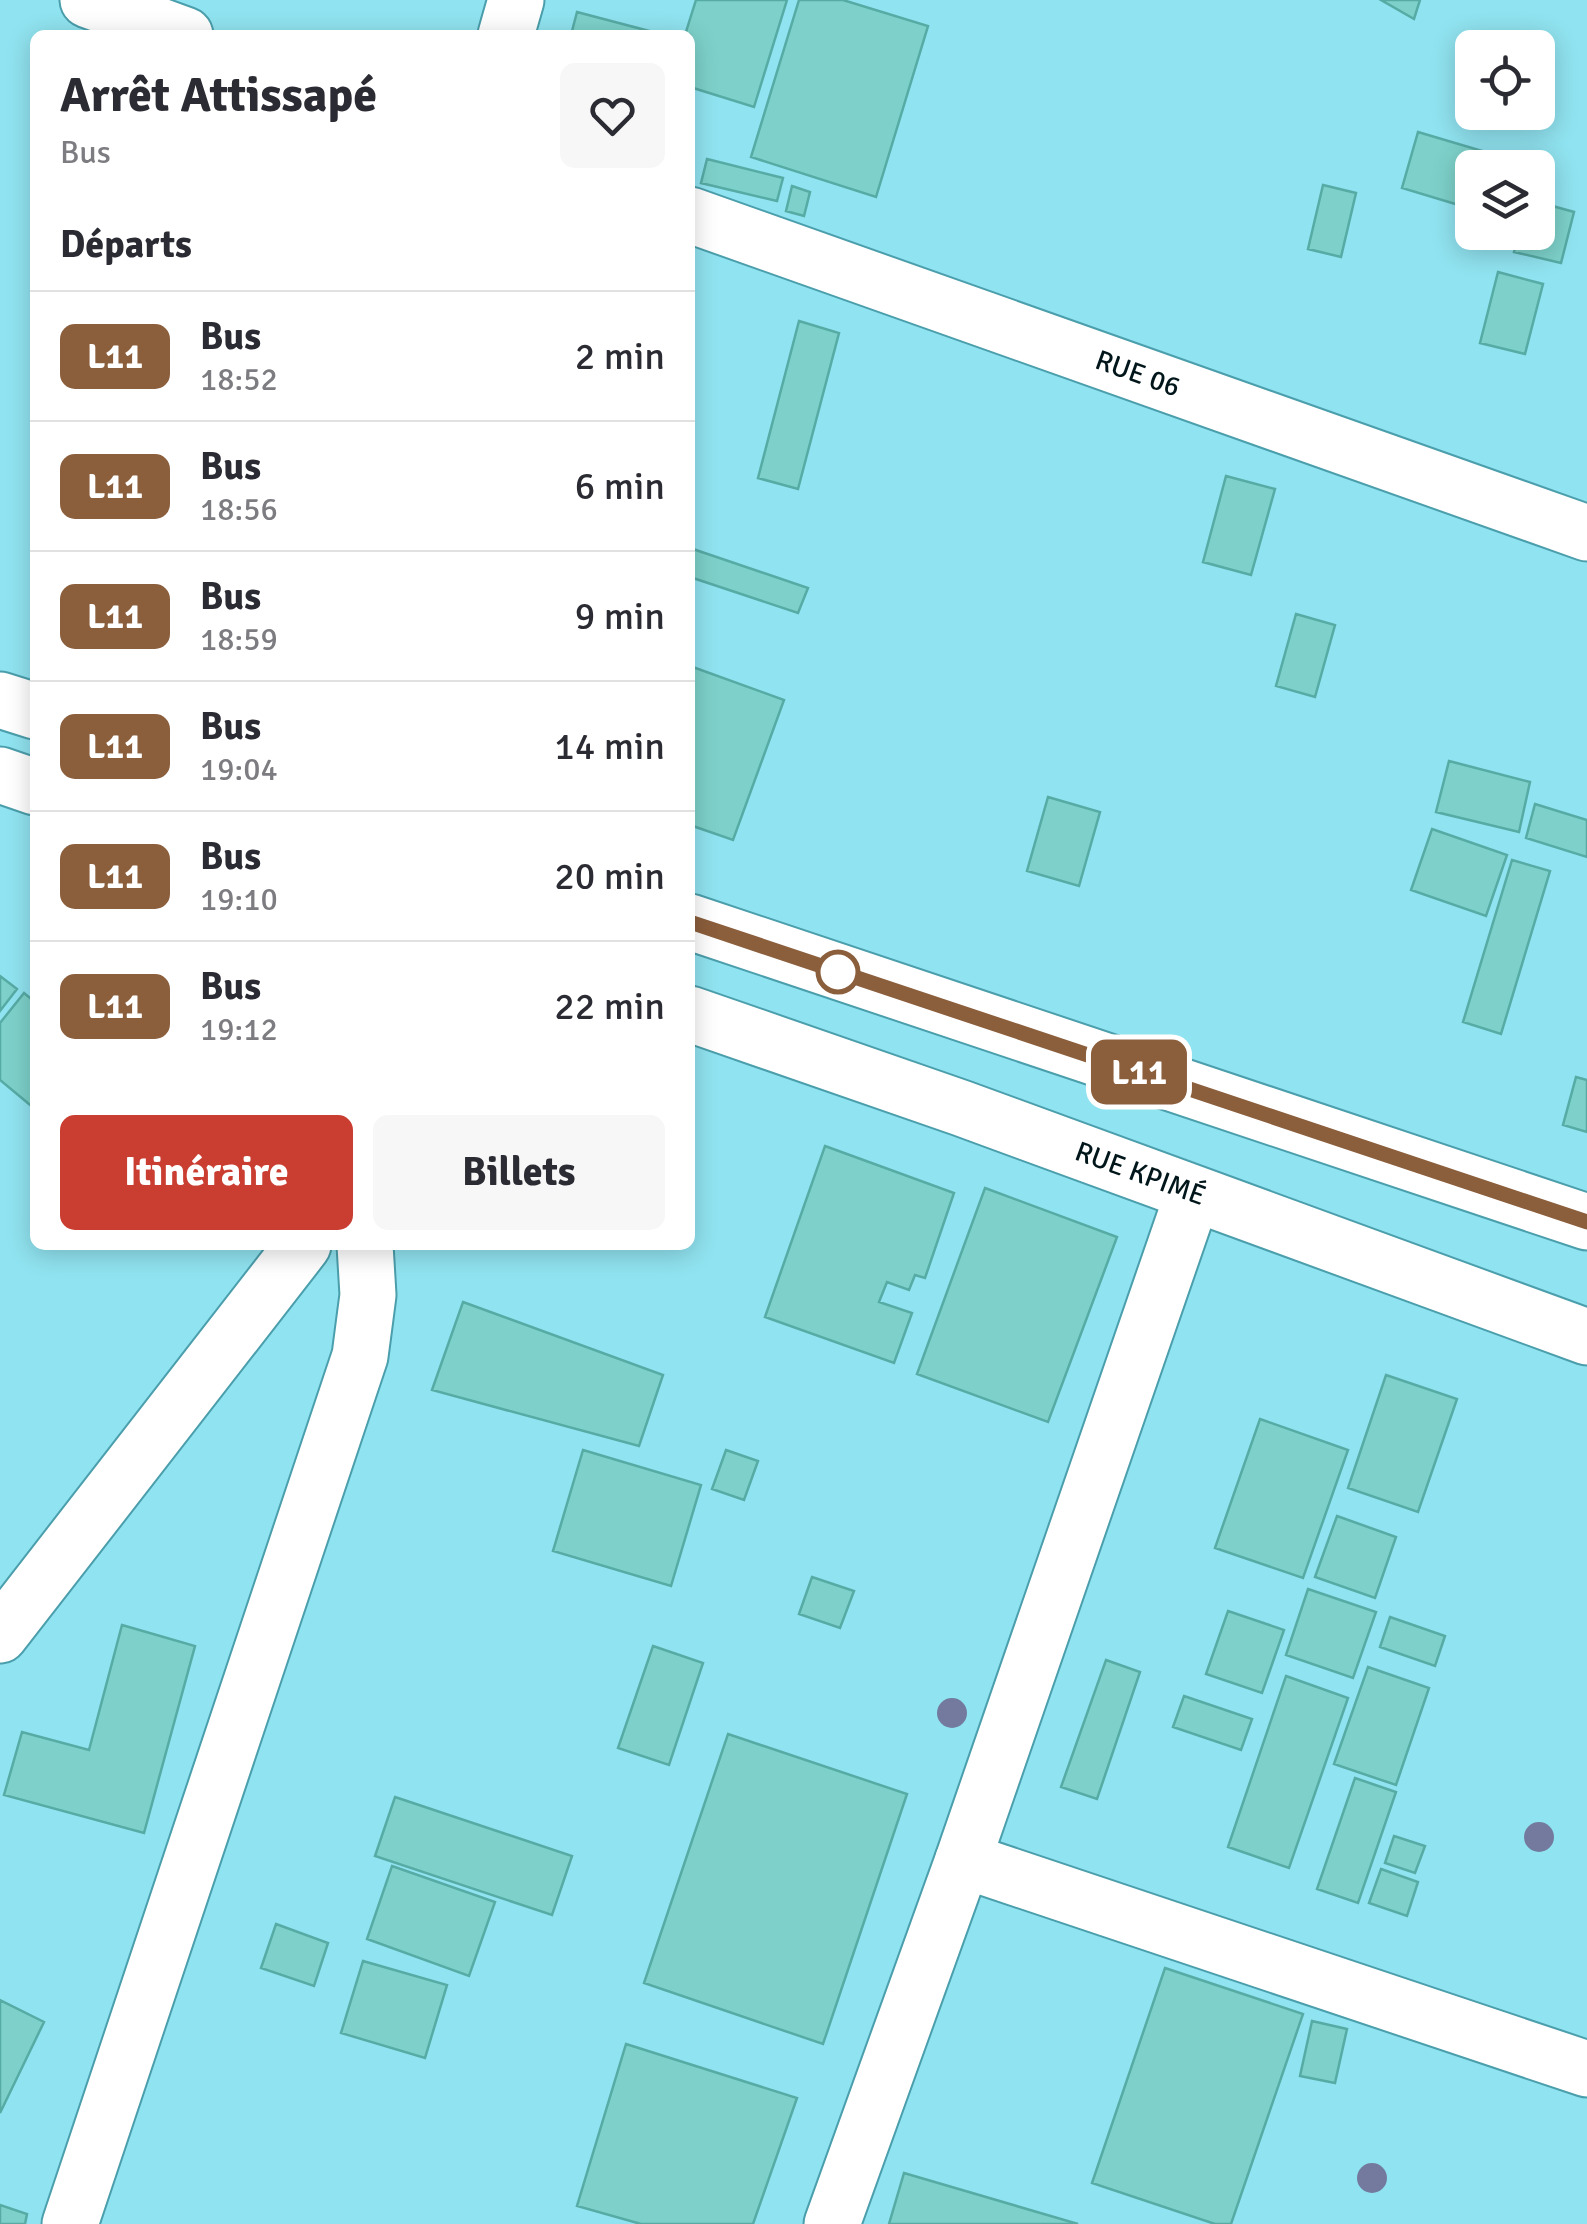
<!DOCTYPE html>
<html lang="fr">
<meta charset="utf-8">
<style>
body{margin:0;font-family:Signika,sans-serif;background:#f7f7f7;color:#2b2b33;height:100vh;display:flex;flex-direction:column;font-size:38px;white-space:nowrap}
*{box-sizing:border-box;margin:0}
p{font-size:32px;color:#7c7c81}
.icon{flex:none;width:55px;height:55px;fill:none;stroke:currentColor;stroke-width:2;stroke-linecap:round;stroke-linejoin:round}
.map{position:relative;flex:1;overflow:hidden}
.panel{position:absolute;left:30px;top:30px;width:665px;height:1220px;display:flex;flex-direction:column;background:#fff;border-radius:15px;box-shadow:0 5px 25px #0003}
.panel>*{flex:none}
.badge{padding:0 20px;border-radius:15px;font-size:35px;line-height:65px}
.controls{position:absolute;left:1455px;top:30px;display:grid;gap:20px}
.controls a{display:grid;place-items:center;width:100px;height:100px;border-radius:15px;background:#fff;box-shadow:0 5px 25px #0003;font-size:50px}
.map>.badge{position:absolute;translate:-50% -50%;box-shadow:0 0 0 5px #fff}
h2{padding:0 30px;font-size:38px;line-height:90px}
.round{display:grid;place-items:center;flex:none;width:105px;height:105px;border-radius:15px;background:#f7f7f7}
.head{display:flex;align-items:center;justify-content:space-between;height:170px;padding:0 30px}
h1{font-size:48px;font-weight:700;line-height:75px}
.button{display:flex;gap:20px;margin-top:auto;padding:20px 30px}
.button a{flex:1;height:115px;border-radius:15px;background:#ca3d31;color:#fff;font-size:40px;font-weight:700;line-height:115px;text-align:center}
.button a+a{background:#f7f7f7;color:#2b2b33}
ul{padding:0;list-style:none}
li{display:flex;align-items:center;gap:30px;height:130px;padding:0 30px;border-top:2px solid #e1e1e2}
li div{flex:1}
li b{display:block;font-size:38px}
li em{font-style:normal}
li .badge{min-width:110px;font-weight:700;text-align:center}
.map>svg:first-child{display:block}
.building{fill:#7dd1ca;stroke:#57aba5;stroke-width:2.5}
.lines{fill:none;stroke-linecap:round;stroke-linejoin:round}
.street-casing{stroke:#4b9eab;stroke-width:59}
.secondary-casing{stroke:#4b9eab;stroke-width:59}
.street{stroke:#fff;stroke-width:55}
.secondary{stroke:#fff;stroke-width:55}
.tree{fill:#737a9e}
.line-casing{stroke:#fff;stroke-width:22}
.line{stroke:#8b5e3c;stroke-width:15}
.stop-dot{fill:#fff;stroke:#8b5e3c;stroke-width:5}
.labels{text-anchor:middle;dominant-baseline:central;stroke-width:8;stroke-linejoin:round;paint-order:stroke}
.street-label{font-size:28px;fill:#00161a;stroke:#9df0fe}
</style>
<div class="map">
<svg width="1587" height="2224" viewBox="0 0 1587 2224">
<rect width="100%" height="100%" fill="#90e3f0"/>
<path class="building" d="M696 0H787L754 107 690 87V35H685Z
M799 0H843L928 26 876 197 751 157Z
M1381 0H1420L1414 19Z
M577 12 649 31 648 35H571Z
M1418 132 1506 158 1503 168H1472V209L1402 188Z
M707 159 783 178 777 201 701 183Z
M1323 185 1356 193 1341 257 1308 249Z
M792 186 810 192 804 216 786 211Z
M1538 202 1574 212 1561 263 1514 252 1519 232H1538Z
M1498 272 1543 284 1525 354 1480 343Z
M799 321 839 333 798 489 758 478Z
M1226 476 1275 489 1251 575 1203 562Z
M690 548 808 588 798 613 690 577Z
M1296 614 1335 625 1315 697 1276 686Z
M690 666 784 700 733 840 690 825Z
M1449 761 1530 782 1519 832 1436 812Z
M1048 797 1100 812 1079 886 1027 871Z
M1535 804 1587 820V857L1526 838Z
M1432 829 1507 855 1486 916 1411 890Z
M1512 860 1550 871 1501 1034 1463 1022Z
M0 976 17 989 0 1011Z
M24 993 35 1002V1109L0 1080V1023Z
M1576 1077 1587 1080V1132L1563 1125Z
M825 1146 954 1193 925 1278 915 1275 909 1290 887 1282 879 1302 912 1313 894 1363 765 1317Z
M985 1188 1117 1237 1048 1422 917 1374Z
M463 1302 663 1375 639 1446 432 1390Z
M1386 1375 1457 1399 1418 1512 1348 1488Z
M1260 1419 1348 1450 1303 1578 1215 1548Z
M583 1450 701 1485 671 1586 553 1551Z
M726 1450 758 1461 744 1500 712 1489Z
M1337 1516 1396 1537 1375 1598 1315 1577Z
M812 1577 854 1591 840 1628 799 1614Z
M1308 1589 1376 1612 1353 1678 1286 1655Z
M1228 1611 1284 1630 1262 1693 1206 1674Z
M1390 1617 1445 1636 1435 1666 1380 1647Z
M122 1625 195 1646 144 1833 4 1795 22 1732 89 1750Z
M653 1646 703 1663 669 1765 618 1748Z
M1106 1660 1140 1672 1097 1799 1061 1787Z
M1368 1667 1429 1688 1396 1785 1334 1764Z
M1286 1676 1348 1698 1289 1868 1228 1847Z
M1184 1696 1252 1719 1241 1750 1173 1727Z
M728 1734 907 1794 823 2044 644 1983Z
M1355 1778 1396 1792 1358 1903 1317 1889Z
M395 1797 572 1856 552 1915 375 1856Z
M1394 1836 1425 1846 1415 1873 1385 1863Z
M392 1866 495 1902 469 1976 367 1939Z
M1381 1869 1418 1882 1407 1916 1369 1903Z
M276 1924 328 1943 314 1986 261 1968Z
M363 1961 447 1985 425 2058 341 2033Z
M1165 1968 1303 2014 1231 2224H1215L1092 2183Z
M0 2000 44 2022 0 2113Z
M1312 2021 1347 2029 1335 2083 1300 2076Z
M626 2044 797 2098 753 2224H641L577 2206Z
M904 2173 1078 2224H889Z
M0 2205 27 2214 25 2224H0Z"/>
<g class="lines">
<g class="street-casing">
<g id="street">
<path d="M88 0 185 35"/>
<path d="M506 35 516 0"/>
<path id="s1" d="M690 215 1587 533"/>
<path d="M0 1635 303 1245"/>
<path d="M963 1860 1587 2069"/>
<path d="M70 2224 360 1356 368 1295 365 1245"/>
<path d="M832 2224 963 1860 1193 1194"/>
</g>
</g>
<g class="secondary-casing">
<g id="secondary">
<path d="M0 700 35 711"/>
<path d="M0 775 35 787"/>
<path d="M690 922 1587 1222"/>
<path id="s2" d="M690 1014 961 1108 1587 1337"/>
</g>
</g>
<use href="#street" class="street"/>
<use href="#secondary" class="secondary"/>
</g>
<g class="tree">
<circle cx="952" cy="1713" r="15"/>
<circle cx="1539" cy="1837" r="15"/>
<circle cx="1372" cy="2178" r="15"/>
</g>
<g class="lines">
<g class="line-casing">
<path id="line" d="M690 922 1587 1222"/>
</g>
<use href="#line" class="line"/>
</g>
<circle class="stop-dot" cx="838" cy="972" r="20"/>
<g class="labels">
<g class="street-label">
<text stroke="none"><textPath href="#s1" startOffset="475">RUE 06</textPath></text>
<text stroke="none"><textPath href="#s2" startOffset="478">RUE KPIMÉ</textPath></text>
</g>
</g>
</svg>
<div class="controls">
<a><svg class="icon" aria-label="locate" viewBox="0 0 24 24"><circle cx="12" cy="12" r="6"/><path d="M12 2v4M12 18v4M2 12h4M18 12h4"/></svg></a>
<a><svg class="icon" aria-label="layers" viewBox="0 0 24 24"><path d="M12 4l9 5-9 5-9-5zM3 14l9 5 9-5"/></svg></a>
</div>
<b class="badge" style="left:1139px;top:1072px;background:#8b5e3c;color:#fff">L11</b>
<section class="panel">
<div class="head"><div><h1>Arrêt Attissapé</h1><p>Bus</p></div><a class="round"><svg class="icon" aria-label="heart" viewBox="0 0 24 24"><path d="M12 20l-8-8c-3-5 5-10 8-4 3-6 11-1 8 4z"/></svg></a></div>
<h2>Départs</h2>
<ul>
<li><span class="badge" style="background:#8b5e3c;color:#fff">L11</span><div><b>Bus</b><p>18:52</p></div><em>2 min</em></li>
<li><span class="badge" style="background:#8b5e3c;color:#fff">L11</span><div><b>Bus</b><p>18:56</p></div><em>6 min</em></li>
<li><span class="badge" style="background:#8b5e3c;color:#fff">L11</span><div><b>Bus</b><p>18:59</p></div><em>9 min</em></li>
<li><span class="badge" style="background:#8b5e3c;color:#fff">L11</span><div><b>Bus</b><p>19:04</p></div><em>14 min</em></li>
<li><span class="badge" style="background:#8b5e3c;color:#fff">L11</span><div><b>Bus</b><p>19:10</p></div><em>20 min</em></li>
<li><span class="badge" style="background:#8b5e3c;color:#fff">L11</span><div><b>Bus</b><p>19:12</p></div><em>22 min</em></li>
</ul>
<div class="button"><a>Itinéraire</a><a>Billets</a></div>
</section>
</div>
